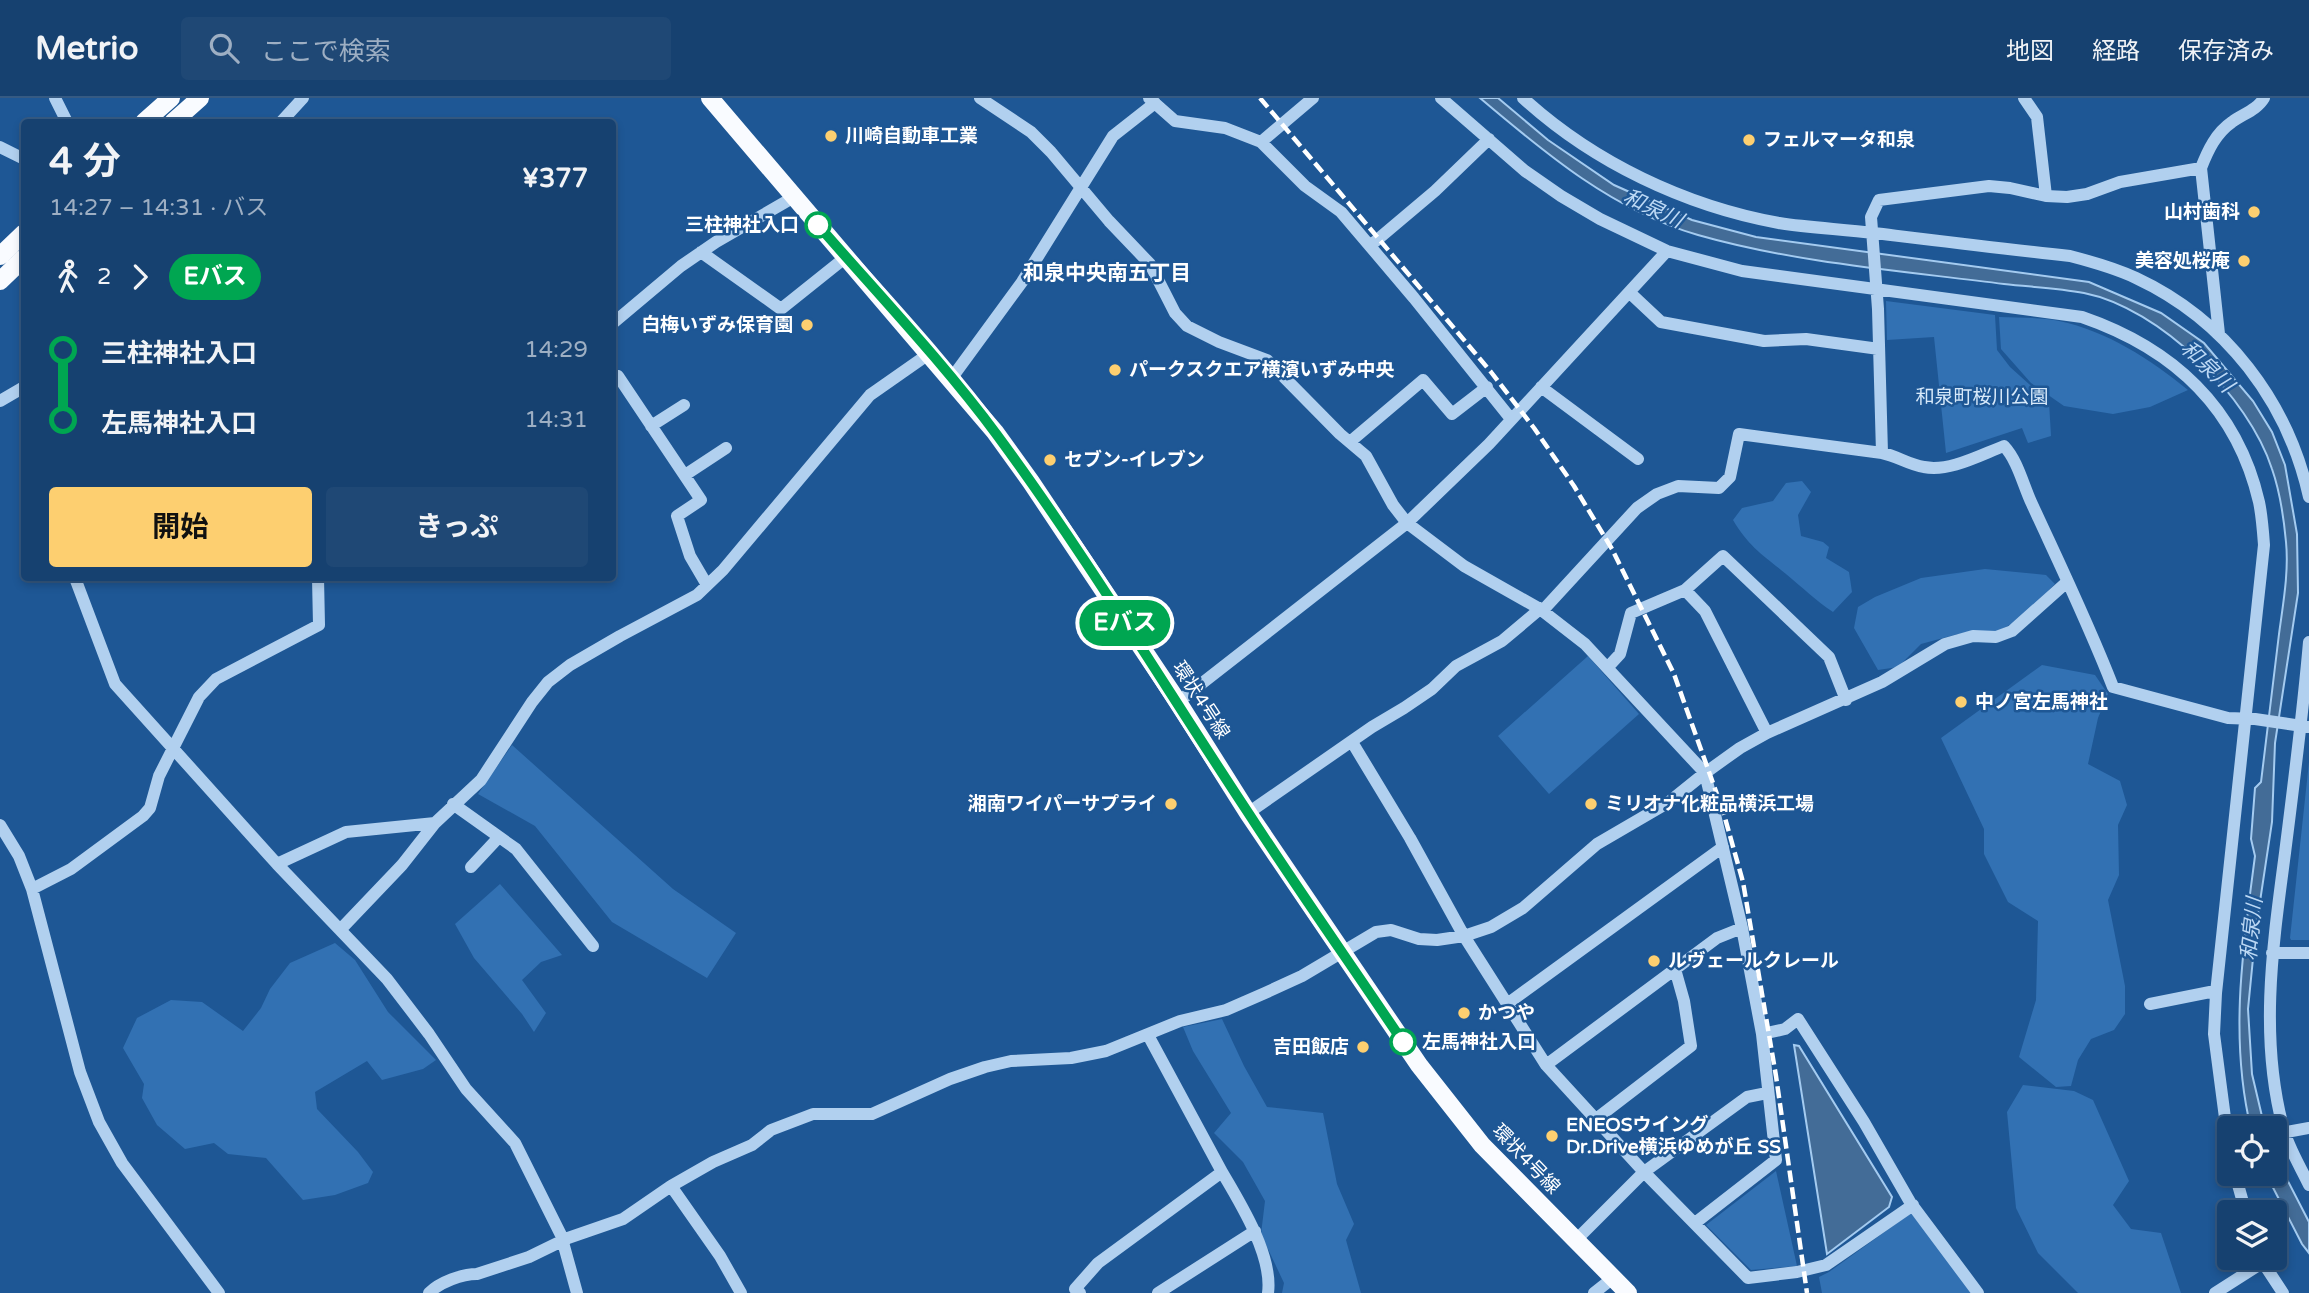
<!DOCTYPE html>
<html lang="ja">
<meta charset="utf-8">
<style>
body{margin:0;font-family:"Varela Round","Noto Sans JP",sans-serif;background:#1f4875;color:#f1f3f6;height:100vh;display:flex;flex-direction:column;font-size:26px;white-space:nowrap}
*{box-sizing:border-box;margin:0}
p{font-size:23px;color:#9eafc3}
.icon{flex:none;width:38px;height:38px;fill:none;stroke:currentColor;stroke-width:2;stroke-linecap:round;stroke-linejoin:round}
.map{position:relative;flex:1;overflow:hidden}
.drawer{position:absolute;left:21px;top:21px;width:595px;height:462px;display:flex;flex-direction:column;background:#164170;border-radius:7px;box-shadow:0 4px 10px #0003,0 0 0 2px #355a83}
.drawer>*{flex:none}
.badge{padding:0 14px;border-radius:23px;font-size:24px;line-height:46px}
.buttons{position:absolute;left:2217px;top:1018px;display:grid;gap:14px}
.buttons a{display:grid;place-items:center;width:70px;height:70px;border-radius:7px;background:#164170;box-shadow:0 4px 10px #0003,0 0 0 2px #355a83;font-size:35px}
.map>.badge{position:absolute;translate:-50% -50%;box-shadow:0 0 0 4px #fff}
.legs{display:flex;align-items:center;gap:10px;height:77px;padding:0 28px;font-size:23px}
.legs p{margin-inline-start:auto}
.headline{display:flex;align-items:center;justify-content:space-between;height:119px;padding:0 28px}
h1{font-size:38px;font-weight:700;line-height:52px}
.primary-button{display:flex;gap:14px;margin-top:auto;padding:14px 28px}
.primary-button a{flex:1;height:80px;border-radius:7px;background:#fdcf70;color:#111;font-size:28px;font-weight:700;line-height:80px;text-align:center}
.primary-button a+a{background:#1f4875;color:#f1f3f6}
ul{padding:0 28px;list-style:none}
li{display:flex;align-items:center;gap:24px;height:70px;font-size:26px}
li i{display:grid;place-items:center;width:10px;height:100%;margin:0 9px;background:currentColor}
li i::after{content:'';width:18px;height:18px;margin:-9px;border:5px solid;border-radius:50%;background:#164170}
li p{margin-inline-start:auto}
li:first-child i{background:linear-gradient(#0000 50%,currentColor 0)}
li:last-child i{background:linear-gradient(currentColor 50%,#0000 0)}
header{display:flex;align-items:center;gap:42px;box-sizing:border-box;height:98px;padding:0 35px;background:#164170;border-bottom:2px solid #355a83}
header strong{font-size:33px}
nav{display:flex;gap:38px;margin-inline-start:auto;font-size:24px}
.search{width:490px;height:63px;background:#1f4875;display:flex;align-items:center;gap:18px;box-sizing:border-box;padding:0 24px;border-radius:7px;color:#9eafc3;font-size:26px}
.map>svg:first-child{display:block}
.green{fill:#3271b3}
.water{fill:#436c97;stroke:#a4cbf0;stroke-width:2}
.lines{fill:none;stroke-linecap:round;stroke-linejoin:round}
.minor{stroke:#b1d0ef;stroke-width:12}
.major{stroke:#f9fbff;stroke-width:18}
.rail{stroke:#fff;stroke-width:4.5;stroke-dasharray:12 5;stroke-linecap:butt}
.line-1-casing{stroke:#fff;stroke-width:16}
.line-1{stroke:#00a651;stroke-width:10}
.poi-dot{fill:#fdcf70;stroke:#1e5795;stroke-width:2.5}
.stop-1-dot{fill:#fff;stroke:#00a651;stroke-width:3.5}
.labels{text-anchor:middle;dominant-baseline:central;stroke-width:5;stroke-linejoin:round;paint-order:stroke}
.poi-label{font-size:19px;font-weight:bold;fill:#fff;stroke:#1e5795;text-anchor:start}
.stop-label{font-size:19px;font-weight:bold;fill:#fff;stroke:#1e5795;text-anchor:end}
.park-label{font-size:19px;fill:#d7e9fa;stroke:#1e5795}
.street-label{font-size:19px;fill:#fff;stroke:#1e5795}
.water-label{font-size:21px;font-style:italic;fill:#bdd9f5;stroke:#1e5795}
.neighbourhood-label{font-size:21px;font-weight:bold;fill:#fff;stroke:#1e5795}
</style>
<header>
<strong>Metrio</strong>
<div class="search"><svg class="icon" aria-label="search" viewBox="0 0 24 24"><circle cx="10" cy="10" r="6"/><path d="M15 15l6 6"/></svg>ここで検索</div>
<nav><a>地図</a><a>経路</a><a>保存済み</a></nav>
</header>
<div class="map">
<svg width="2309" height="1195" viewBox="0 0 2309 1195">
<rect width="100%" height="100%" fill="#1e5795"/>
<path class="green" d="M1886 203 1995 217 1997 252 2010 269 2049 304 2051 338 2028 345 2022 330 1946 355 1934 239 1887 242Z
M1999 219C2018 220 2040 219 2059 223 2107 233 2150 261 2188 292L2150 309 2113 316 2064 308 2031 285 2001 251Z
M1802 383 1811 394 1798 417 1801 438 1823 444 1829 449 1826 460 1849 474 1852 494 1833 514C1816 503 1802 489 1786 476 1763 457 1749 449 1733 422L1742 410 1773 403 1786 385Z
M1985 471 2046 477 2055 486 2019 522 1994 535 1958 536 1921 546 1898 569 1878 572 1854 530 1858 509 1875 499 1921 480Z
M1588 558 1639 616 1549 696 1498 638Z
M2042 567 2095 577 2108 596 2098 620 2088 666 2120 683 2127 707 2118 727 2119 777 2108 802 2125 888V916L2114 932 2091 941 2078 962 2071 988 2056 989 2019 959 2036 902 2038 823 2008 804 1984 756V731L1941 640Z
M512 647 673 791 736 835 707 880 612 824 535 728 478 696Z
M2309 664V842H2291L2290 840Z
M500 786 562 857 541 864 522 882 546 915 534 934 522 916 474 860 455 826Z
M335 845 355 862 388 914 436 962 423 971 382 982 367 963 315 994 317 1011 358 1054 373 1074 368 1085 335 1097 303 1102 266 1060 228 1056 214 1045 185 1051 157 1027 142 1000 144 986 123 950 137 920 171 902 202 904 243 933 261 910 270 891 290 865Z
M1222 921 1244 968 1267 1009 1323 1015 1337 1086 1354 1126 1346 1142 1361 1195H1282L1284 1185 1261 1136 1265 1103 1243 1064 1214 1035 1231 1015 1193 953 1183 929Z
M2023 987 2074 993 2093 1002 2129 1083 2113 1107 2131 1131 2161 1135 2181 1195H2078L2038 1155 2016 1110 2007 1014Z
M1776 1073 1797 1168 1751 1172 1706 1127Z
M1911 1115 1972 1195H1822L1819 1179 1829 1174Z"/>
<path class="water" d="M1480 0H1498L1548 42 1614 87 1692 122 1756 139 2089 184 2161 215 2204 245 2253 303 2272 334 2285 367 2297 436 2298 495 2275 645 2272 724 2256 830 2248 911 2252 976 2265 1031H2251C2229 940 2243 849 2255 758L2251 741 2255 690 2261 684C2267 635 2273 585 2279 536 2283 506 2289 474 2286 444 2284 422 2279 391 2272 371 2249 299 2160 210 2084 195 2058 190 2030 189 2004 186 1903 173 1796 165 1698 137 1614 113 1546 56 1480 0Z
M1794 947 1799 948 1892 1099 1889 1109 1827 1156Z
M2275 1058 2309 1124V1155L2302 1146 2266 1076H2275Z"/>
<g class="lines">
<path class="minor" d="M55 0 67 24
M980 0 1031 34 1051 54 1109 123 1150 166 1175 215 1187 228 1219 244 1267 262 1340 336 1366 358 1393 407 1407 425 1464 468 1540 511 1585 546 1705 675 1742 830 1762 936 1776 1062 1695 1125
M1149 0 1175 23 1225 30 1261 44 1305 88 1341 114 1414 200 1511 321
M1441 0 1525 73 1561 98 1600 121 1667 153 1742 173 2082 219C2172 250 2237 309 2259 404 2262 418 2263 433 2264 447L2216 895 2214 936 2230 1058
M1523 0C1593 64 1685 108 1779 125 1810 130 1843 131 1874 135 1940 143 2005 151 2070 158 2093 164 2115 170 2136 180 2226 222 2288 304 2309 399
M2024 0 2037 19 2046 98
M281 24 303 0
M1261 44 1313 0
M0 49 24 61
M2201 70 2120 84 2087 96 2067 99 2046 98 2010 90 1989 88 1879 102 1871 119 1878 211 1882 355C1897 358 1909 367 1924 369 1950 374 1980 357 2004 348 2018 363 2023 387 2032 406 2060 467 2089 527 2113 589L2228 620 2255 621 2309 629
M1371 147 1435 93 1489 41
M701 154 781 211 846 159
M1629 194 1661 224 1764 243 1806 241 1879 251
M612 226 681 168 716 144 794 99
M2219 236 2201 70C2208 52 2216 35 2232 24 2243 16 2257 12 2264 0
M618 278 701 402 677 418 690 458 707 487
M951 281 1022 184 1113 38 1155 5
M1541 289 1638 361
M0 303 24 289
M651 328 684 307
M1351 343 1423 282 1452 316 1487 289
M685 377 726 350
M75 480 115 586 277 766 387 881 429 936 466 991 515 1045 561 1137 577 1195
M2309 544C2303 614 2294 684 2285 755 2273 846 2259 938 2283 1029 2288 1049 2300 1068 2309 1087
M1608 569 1620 556 1631 515 1685 492
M1178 604 1407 425 1489 346 1667 153
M1767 635 1705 513 1685 492 1723 458 1829 559 1846 602
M1352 644 1410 740 1464 838 1546 967 1644 1074 1748 1180 1797 1174 1826 1167 1913 1107
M453 706 516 751 593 848
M1248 715 1372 629 1404 610 1432 591 1456 568 1502 543 1540 511 1545 510 1637 410 1657 396 1678 388 1719 390 1730 379 1739 336 1882 355
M0 727 19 758 32 791 80 974 99 1024 122 1065 219 1195
M277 766 346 734 435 725
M471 769 499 739
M32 791 71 771 143 718 150 710 159 678 199 599 216 581 319 527 318 480
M340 832 402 767 435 725 481 682 532 604 548 584 570 567 620 538 697 497 723 472 870 297 930 255
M2272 855H2309
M1507 906 1723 749
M2150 906 2210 894 2216 895
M1762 936 1785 931 1798 921 1864 1024 1910 1104 1978 1195
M1546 967 1717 840 1742 830
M1596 1021 1691 948 1684 903 1675 871
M2275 1036 2309 1030
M1222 1074C1241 1106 1273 1158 1268 1195
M2235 1076 2246 1115
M671 1088 720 1158 741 1195
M1576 1142 1644 1074 1747 999 1767 995
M2260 1160 2283 1195
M429 1195C440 1184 462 1176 477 1176L529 1159 568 1140 623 1121 671 1088 713 1064 752 1047 771 1032 813 1016H872L950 981 985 969 1011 963 1071 960 1106 953 1180 923 1226 912 1265 895 1302 878 1376 834 1391 832 1419 841 1437 842 1464 838 1491 829 1523 810 1597 746 1669 704 1705 675 1740 650 1767 635 1882 584 1945 546 1973 538 1996 539 2012 533 2067 484
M1080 1195 1075 1191 1098 1165 1222 1074 1148 937
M1158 1195 1255 1133
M1594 1195 1613 1180
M2215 1195 2262 1165"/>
<path class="major" d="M710 0 995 334 1031 384 1178 604 1248 715 1419 967 1482 1047 1628 1195
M144 24 171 0
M173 24 200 0
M0 158 24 135
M0 183 24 160"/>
<path class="rail" d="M1260 0 1491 274 1534 330 1574 388 1612 451 1674 576 1723 713 1743 784 1776 978 1807 1195"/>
</g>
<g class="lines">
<g class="line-1-casing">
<path id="line-1" d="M818 127C878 196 942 263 997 337 1087 459 1165 589 1249 716 1299 793 1352 868 1403 944"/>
</g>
<use href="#line-1" class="line-1"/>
</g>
<g class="poi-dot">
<circle cx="831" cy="38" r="7"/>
<circle cx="1749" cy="42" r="7"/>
<circle cx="2254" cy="114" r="7"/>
<circle cx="2244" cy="163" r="7"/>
<circle cx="807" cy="227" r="7"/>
<circle cx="1115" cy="272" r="7"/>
<circle cx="1050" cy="362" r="7"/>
<circle cx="1961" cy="604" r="7"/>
<circle cx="1171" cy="706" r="7"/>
<circle cx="1591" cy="706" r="7"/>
<circle cx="1654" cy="863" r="7"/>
<circle cx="1464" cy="915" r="7"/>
<circle cx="1363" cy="949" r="7"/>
<circle cx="1552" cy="1038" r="7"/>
</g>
<g class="stop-1-dot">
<circle cx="818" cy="127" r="12"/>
<circle cx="1403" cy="944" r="12"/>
</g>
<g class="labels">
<g class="poi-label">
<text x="845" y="38">川崎自動車工業</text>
<text x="1763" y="42">フェルマータ和泉</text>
<text x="2240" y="114" text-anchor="end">山村歯科</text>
<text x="2230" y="163" text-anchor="end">美容処桜庵</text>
<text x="793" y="227" text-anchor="end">白梅いずみ保育園</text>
<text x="1129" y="272">パークスクエア横濱いずみ中央</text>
<text x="1064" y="362">セブン-イレブン</text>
<text x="1975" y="604">中ノ宮左馬神社</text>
<text x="1157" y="706" text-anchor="end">湘南ワイパーサプライ</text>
<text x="1605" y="706">ミリオナ化粧品横浜工場</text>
<text x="1668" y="863">ルヴェールクレール</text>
<text x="1478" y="915">かつや</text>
<text x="1349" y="949" text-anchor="end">吉田飯店</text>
<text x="1566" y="1027">ENEOSウイング<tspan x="1566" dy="22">Dr.Drive横浜ゆめが丘 SS</tspan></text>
</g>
<g class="stop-label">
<text x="799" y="127">三柱神社入口</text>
<text x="1422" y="944" text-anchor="start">左馬神社入口</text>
</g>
<g class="park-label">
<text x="1982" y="299">和泉町桜川公園</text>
</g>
<g class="street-label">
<text transform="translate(1201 602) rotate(57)">環状4号線</text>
<text transform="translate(1526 1061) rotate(46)">環状4号線</text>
</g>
<g class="water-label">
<text transform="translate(1653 111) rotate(25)">和泉川</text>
<text transform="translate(2207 269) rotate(44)">和泉川</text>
<text transform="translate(2252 831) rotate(-84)">和泉川</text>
</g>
<g class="neighbourhood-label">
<text x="1107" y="175">和泉中央南五丁目</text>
</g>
</g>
</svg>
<div class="buttons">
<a><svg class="icon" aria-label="locate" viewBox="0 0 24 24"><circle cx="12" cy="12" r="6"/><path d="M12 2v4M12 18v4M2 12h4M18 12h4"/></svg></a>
<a><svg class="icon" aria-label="layers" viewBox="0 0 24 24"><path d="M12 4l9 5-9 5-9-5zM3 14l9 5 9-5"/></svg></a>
</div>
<b class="badge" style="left:1125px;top:525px;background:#00a651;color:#fff">Eバス</b>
<section class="drawer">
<div class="headline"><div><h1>4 分</h1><p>14:27 – 14:31 · バス</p></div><b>¥377</b></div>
<div class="legs"><svg class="icon" aria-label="walk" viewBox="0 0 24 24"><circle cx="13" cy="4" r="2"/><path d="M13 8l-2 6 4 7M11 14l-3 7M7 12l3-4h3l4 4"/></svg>2<svg class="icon" aria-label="forward" viewBox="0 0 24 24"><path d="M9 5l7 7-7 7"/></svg><b class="badge" style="background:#00a651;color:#fff">Eバス</b></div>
<ul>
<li><i style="color:#00a651"></i><b>三柱神社入口</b><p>14:29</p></li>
<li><i style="color:#00a651"></i><b>左馬神社入口</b><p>14:31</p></li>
</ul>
<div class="primary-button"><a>開始</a><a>きっぷ</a></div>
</section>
</div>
